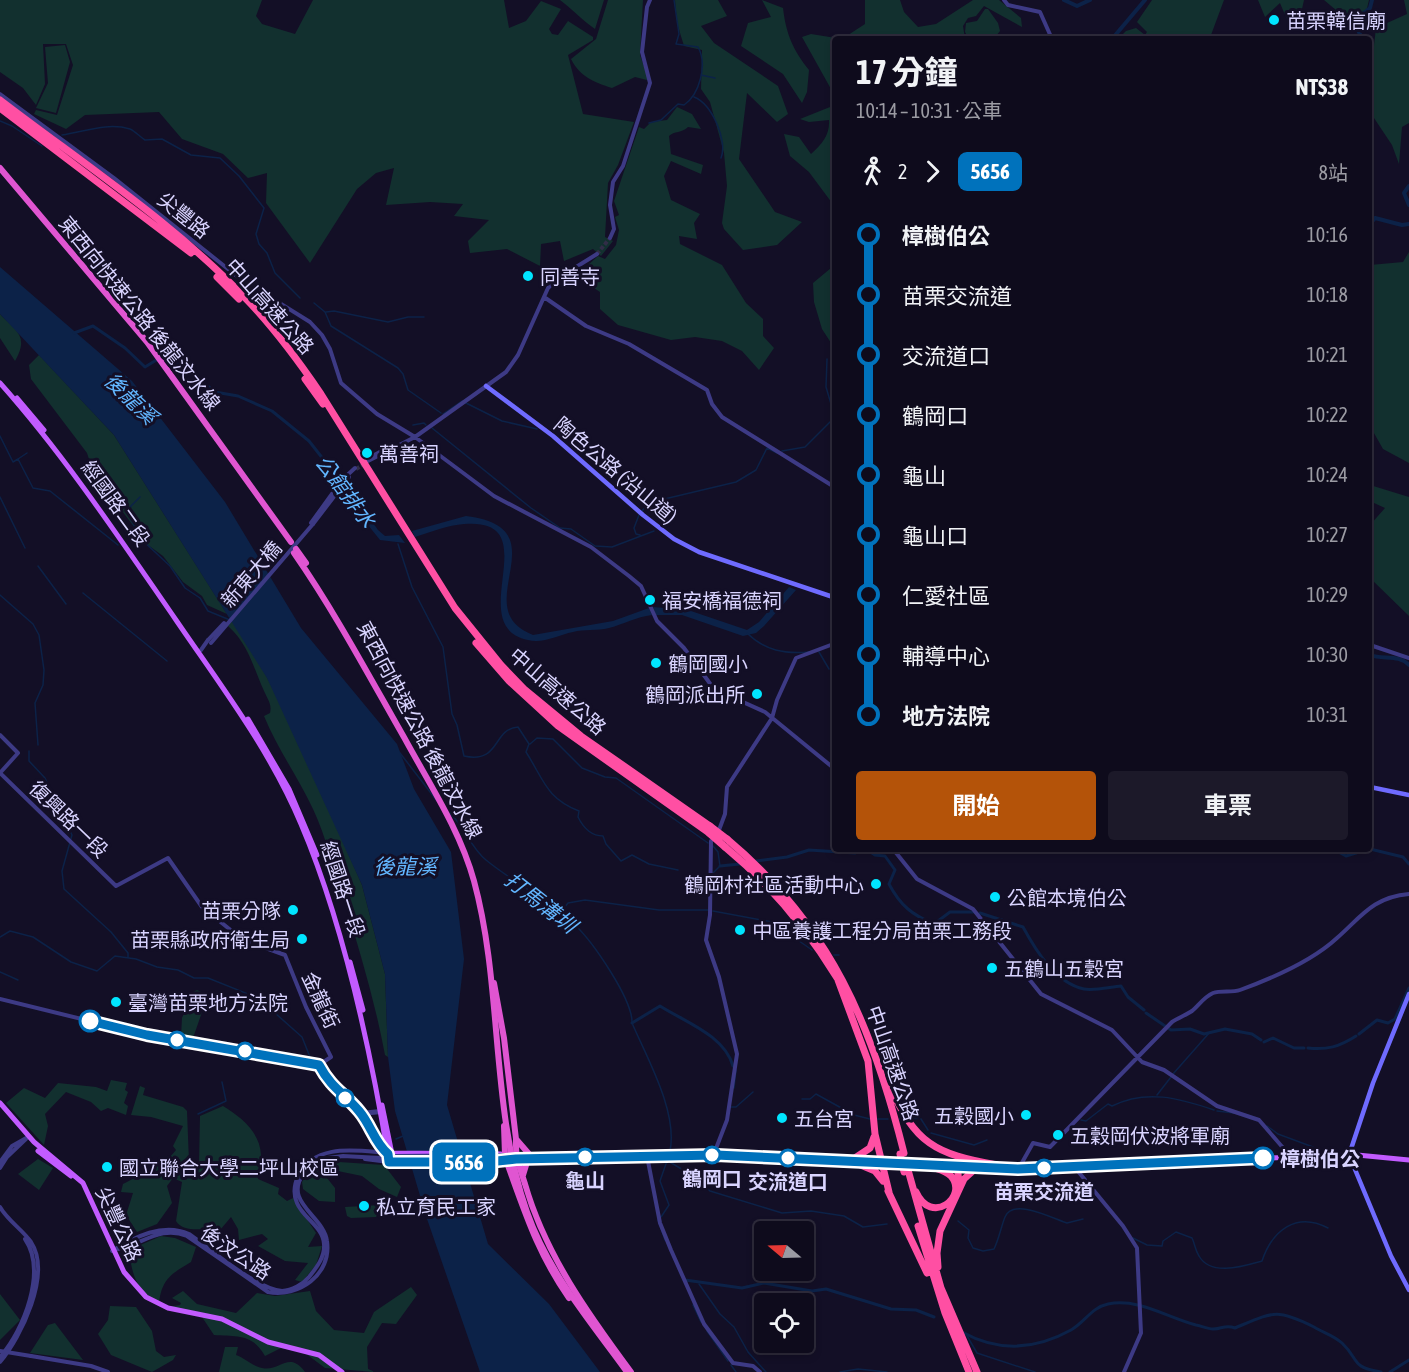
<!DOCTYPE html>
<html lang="zh-TW">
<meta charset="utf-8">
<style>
body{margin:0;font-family:"Asap Condensed","Noto Sans TC",sans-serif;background:#1c1929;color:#f1f3f6;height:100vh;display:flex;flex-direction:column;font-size:22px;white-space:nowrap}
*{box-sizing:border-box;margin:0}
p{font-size:20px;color:#9b9ba3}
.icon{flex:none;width:33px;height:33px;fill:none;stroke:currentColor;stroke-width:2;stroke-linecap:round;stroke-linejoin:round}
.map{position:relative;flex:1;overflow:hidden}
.sheet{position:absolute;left:832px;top:36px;width:540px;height:816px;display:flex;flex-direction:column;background:#0e0b1c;border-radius:6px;box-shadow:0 3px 9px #0003,0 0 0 2px #2e2b3b}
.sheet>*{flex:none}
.badge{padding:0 12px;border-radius:9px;font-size:21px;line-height:39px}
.needle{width:39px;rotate:289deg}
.controls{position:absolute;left:754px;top:1221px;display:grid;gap:12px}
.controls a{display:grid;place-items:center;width:60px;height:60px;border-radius:6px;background:#0e0b1c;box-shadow:0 3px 9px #0003,0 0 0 2px #2e2b3b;font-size:30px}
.map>.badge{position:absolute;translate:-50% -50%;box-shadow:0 0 0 3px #fff}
.legs{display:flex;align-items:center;gap:9px;height:66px;padding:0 24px;font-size:20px}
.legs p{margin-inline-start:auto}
.summary{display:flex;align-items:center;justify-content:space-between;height:102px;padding:0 24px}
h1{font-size:33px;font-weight:700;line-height:45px}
.cta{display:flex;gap:12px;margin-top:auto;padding:12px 24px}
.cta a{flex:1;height:69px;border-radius:6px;background:#b45309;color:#fff;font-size:24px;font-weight:700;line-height:69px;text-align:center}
.cta a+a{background:#1c1929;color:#f1f3f6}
ul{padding:0 24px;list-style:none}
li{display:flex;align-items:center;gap:21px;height:60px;font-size:22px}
li i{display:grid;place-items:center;width:9px;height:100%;margin:0 8px;background:currentColor}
li i::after{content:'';width:15px;height:15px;margin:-8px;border:4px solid;border-radius:50%;background:#0e0b1c}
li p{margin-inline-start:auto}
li:first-child i{background:linear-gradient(#0000 50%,currentColor 0)}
li:last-child i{background:linear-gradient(currentColor 50%,#0000 0)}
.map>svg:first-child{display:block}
.green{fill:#12302f}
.water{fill:#0c2248}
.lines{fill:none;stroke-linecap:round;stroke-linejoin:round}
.stream{stroke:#0c2248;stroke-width:1.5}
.canal{stroke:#0c2248;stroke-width:3}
.river{stroke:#0c2248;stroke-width:4}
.tertiary-tunnel{stroke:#312d47;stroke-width:4;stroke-dasharray:4 2;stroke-linecap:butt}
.tertiary{stroke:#3d3a85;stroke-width:4}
.secondary{stroke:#6f6bff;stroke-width:4.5}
.primary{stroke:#c25bff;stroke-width:5}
.trunk{stroke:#e055d1;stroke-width:6}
.motorway{stroke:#ff4fa3;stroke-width:7}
.tertiary-bridge{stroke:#3d3a85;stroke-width:4}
.trunk-bridge{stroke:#e055d1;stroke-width:6}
.motorway-bridge{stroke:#ff4fa3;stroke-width:7}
.line-1-casing{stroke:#fff;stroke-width:14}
.line-1{stroke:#0072bc;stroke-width:9}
.poi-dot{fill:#00e5ff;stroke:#130f26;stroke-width:2}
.stop-1-dot{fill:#fff;stroke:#0072bc;stroke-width:3}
.labels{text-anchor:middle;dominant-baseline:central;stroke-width:6;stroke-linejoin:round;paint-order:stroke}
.poi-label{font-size:20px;fill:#d9d4ff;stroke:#130f26;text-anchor:start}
.street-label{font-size:20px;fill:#d9d4ff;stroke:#130f26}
.stop-label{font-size:20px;font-weight:bold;fill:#d9d4ff;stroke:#130f26}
.water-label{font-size:21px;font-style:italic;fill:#62b6ff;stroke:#130f26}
</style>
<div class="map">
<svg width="1409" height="1372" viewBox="0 0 1409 1372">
<rect width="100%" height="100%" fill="#130f26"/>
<path class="green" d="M0 0H262L256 16 262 24 295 34 313 0H504L509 28 526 21 541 1 561 9 549 29 552 34 558 35 568 21 593 37V40L568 55 583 114 634 122 618 165 608 183 605 237 613 241 601 256 593 249 564 261 560 241 541 244 540 266 507 249 470 253 468 241 489 220 454 216 463 204 430 202 386 205 394 168 376 173 357 189 310 263 266 203 267 173 248 178 223 154 182 139 159 112 85 115 66 129 34 114 36 110 57 115 73 65 66 44H43L45 84 36 105 23 88 0 72Z
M560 0H604L595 29C582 20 572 9 560 0Z
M608 0H643L640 55 647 75V80L635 77 612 88C594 82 580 77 571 59L596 39Z
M675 0H718L727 16 701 26 714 43 778 86 788 114 777 122 747 93 739 159 775 212 802 222 777 245 743 250 724 229 722 223 727 186 724 153 710 102 701 89 702 50 684 46 677 23Z
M762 0 783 8C786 34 793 50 809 70L807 92 802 103 783 74 741 46 748 23 771 17Z
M865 0H900L904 12 918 27 936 24 973 0H999L1021 18 1022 27 984 6 976 16 968 18 963 26 965 39H842L865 24Z
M1152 0H1224L1211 35 1215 39H1118L1126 31 1136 28 1145 35 1147 32 1137 22Z
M1258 0H1304L1298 27 1288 22 1280 3 1265 17Z
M1324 0H1369L1364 21H1349Z
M1404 0H1409V123L1402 127 1399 164 1392 145 1370 112V80L1376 28 1407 14Z
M985 9H988L998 23 1000 31 996 36V39H969L965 32 966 23 977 21Z
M811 34 842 39H836L835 88 831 89 802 37Z
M65 45 70 62 56 113 36 108 48 83 45 47Z
M835 105H836L835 207 809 172 790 156 784 134 799 137 811 154C822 144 830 135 829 120L809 122 800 119Z
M677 107 692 114 701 129 688 127C682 133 674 131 669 136L671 154 703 165 701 174 671 161 664 176 671 200 700 214 694 223 697 239 679 236 680 244 722 265 746 303 763 319V336L774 348 759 370 742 351 722 341 695 337 671 340 618 325 600 309V292L576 276 598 256 605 259 616 245 619 230 615 217 619 215 614 201 639 127 644 129 651 122 667 120Z
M1409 252V463L1383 449 1370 426V265L1403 262Z
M831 268H835V349L822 329 814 302 813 283Z
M0 314C17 332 29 336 15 361L0 338Z
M39 355 114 435 227 614 207 605 202 596 183 582 163 556 148 545 109 494 90 462 87 453 31 379 29 365Z
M1370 485 1409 497V616L1370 578V525L1385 508 1374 503H1370Z
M232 621 259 662 292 725 362 885 385 974 388 1057 385 1055C375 1001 359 949 343 896 333 867 326 837 313 809 298 777 277 748 264 716L270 713C272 704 268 700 264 691 253 667 249 645 228 626Z
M197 990 208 995 193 1038 181 1037 182 1018 193 992Z
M111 1080 127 1083 125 1090 128 1092 124 1103 128 1106 126 1115 108 1108 101 1111 91 1102 66 1092 45 1114 48 1126 44 1145 6 1103 24 1088 45 1098 58 1083 96 1087 107 1091Z
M140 1086 145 1088 143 1095 183 1107 187 1111 189 1162 199 1164 200 1116 223 1106C241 1117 260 1132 261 1155 261 1164 256 1170 258 1179L279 1188 278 1194 287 1201 293 1198 316 1233 308 1247 322 1246 316 1265 302 1282 295 1280 308 1263 285 1261 258 1246 268 1239 262 1234 239 1240 238 1229 231 1217 215 1236 209 1229C198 1229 183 1232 176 1221L182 1182 173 1178 167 1186 172 1203 157 1224 137 1232 126 1215 133 1193 121 1192 123 1184C142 1174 163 1167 176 1150L173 1146 183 1126 151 1117 131 1115Z
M38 1159 53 1168 39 1190 18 1174Z
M324 1161 384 1165 401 1187 397 1197 379 1189 362 1176 333 1170Z
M315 1163 335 1188V1202L319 1201 303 1189 302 1182Z
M381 1205 376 1217 351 1218 347 1216 345 1207Z
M161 1236 175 1238 196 1247 191 1262C171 1274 162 1279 159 1303 139 1290 134 1282 130 1258L120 1254Z
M411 1287 417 1295 396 1324 382 1323 367 1347 368 1369 375 1372 325 1368 305 1353 281 1348 265 1356C252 1333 237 1337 214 1335L202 1317 167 1307 180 1305 181 1303 172 1298 183 1291 197 1304 236 1313 257 1293 275 1296 310 1291 316 1311 334 1330 364 1333 374 1312Z
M0 1294 20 1320 0 1340Z
M110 1306 136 1307 152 1331 156 1351 164 1357 176 1355 173 1360 152 1372 111 1355 98 1334 108 1320Z
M55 1323 83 1360 30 1353 48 1325Z
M225 1347H238L236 1355C245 1358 252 1366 262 1368 280 1372 289 1350 305 1372H219Z"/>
<path class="water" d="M0 267 132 381 225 502 301 628 397 744 414 789 451 852 464 959 447 1105 488 1244 549 1304 600 1372H480L426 1216 395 1111 388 1057 385 974 362 885 267 678 114 435 0 314Z
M346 484 378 530 385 536 399 535 405 543 380 540 340 490Z
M466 516C564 528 464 609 533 635L613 621 649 608 652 615C636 617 624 624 609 628 597 631 584 629 573 632 558 635 543 644 528 640 461 626 550 517 464 524 448 525 431 532 415 537L412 531Z
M789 587 796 590 764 626 756 633 743 636 682 615H656L653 607 688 610 747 630 759 622Z"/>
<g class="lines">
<path class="stream" d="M701 75 715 78
M694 97C712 104 728 141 721 158
M0 121 12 126 42 146
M649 123 661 120 678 104 684 105C699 95 708 65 698 47L676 44 679 34 674 0
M62 135C84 132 107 122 130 129 135 131 140 137 145 140L162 139 191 155 220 158 239 176 264 208 256 234 259 244 267 253 275 273 300 298
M314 303 325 312 331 326 398 368 403 374 408 390 441 413
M326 312 334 311 388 322 408 317H424
M827 359 826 387 834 414
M443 414 462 401 502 421 537 429
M413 425 424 423 426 425
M432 428 531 508 560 528 571 529 595 546 612 547 654 531
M0 436 13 462 18 459 33 488 50 491 118 545
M782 451 805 447 836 416
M18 459 27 453
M0 497 25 548
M140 497 131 506 128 514 141 539 170 566 185 588 200 598 208 611 230 620
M642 511 646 506 656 501 736 482 756 470 767 448 777 453
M639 515 634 528 636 534 640 535
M398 544 412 587 443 647 452 714 457 725 464 756C501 764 492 729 518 727L529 744 526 752C544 780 546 798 579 811L578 817C583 827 591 836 603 836L606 844 621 861 632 855 649 864 678 870
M38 566 66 604
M83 593 167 661
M0 595 33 624 39 635 44 670 43 685 35 703 38 745
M747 633C765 651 785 654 809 652
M819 652 829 669
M530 744 537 738 553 739 582 768 605 777 616 778 708 843
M29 751V761L45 778 72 835 62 871 64 889 111 932 128 953V957
M400 753 437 801
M450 813C464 826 471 848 486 860 514 883 549 900 575 925 593 942 633 1000 632 1023 647 1058 678 1112 670 1151
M712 874 720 866 718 852 713 846
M713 911 772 922 812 950
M560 913 568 903 585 900 659 910H708
M0 937 10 931 33 937 71 962 97 971 115 956 136 959 157 967 178 970 194 978H208L268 1002 275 1013 302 1037 310 1057
M834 955H839
M0 972 18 980
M1173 1074 1210 1032
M734 1088 736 1070
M1157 1095 1171 1077
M802 1099H810L816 1094 854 1115 870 1119
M730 1107H736L753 1092
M1217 1111 1234 1113
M198 1114 226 1101 222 1082
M909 1118H917
M877 1119H888
M899 1119H905
M921 1119 928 1130
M1081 1120 1086 1121 1108 1104 1112 1106C1146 1089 1179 1098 1214 1110
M1267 1126 1278 1134 1313 1147
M931 1133 974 1145 987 1140
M396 1139 403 1136
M668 1161 695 1177 710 1191 782 1213 811 1211 844 1216 863 1227 887 1224
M661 1217 669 1205 660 1181 668 1158
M658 1220 665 1240
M958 1221 969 1230 968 1238 973 1248 983 1251 994 1249C999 1239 1001 1227 1005 1217 1013 1197 1054 1219 1067 1223L1083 1219
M1133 1238 1147 1245 1162 1246 1163 1241 1176 1232 1192 1238C1195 1244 1195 1250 1199 1256 1211 1277 1244 1266 1262 1261 1272 1231 1296 1211 1328 1228
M699 1284 720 1314 734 1327 748 1352 766 1372
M693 1305 701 1322
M707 1331 728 1361
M966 1334 977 1353 1035 1372
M731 1365 736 1372
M840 1372 858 1369 887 1372"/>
<path class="canal" d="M74 333 93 326 125 348 145 367 163 356 185 368 215 392 238 396 272 411 309 441 342 483
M866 849 875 855 885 856 895 870 889 884C900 905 912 915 934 924L950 912H973
M1333 849 1346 856 1369 849
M1370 849 1403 857 1409 864
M756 861 787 857 809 850 855 853 861 849
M720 866 740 864
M980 913 1023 927C1035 949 1055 983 1084 989 1094 991 1110 987 1121 986L1128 997 1144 1010
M1146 1013 1171 1030 1190 1029 1204 1034 1225 1029 1252 1034 1261 1040
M632 1023 660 1006C685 1022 724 1035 733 1066
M1359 1034 1377 1020 1388 1023 1395 1019 1409 988
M1264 1042 1273 1038 1294 1048H1304
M1308 1048C1327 1050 1339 1047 1356 1036
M685 1280 742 1288 764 1283 812 1291 826 1289 891 1309 916 1310 934 1317
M962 1332C998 1352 1035 1350 1071 1330 1084 1323 1092 1307 1108 1304 1139 1298 1166 1317 1196 1325 1201 1326 1208 1329 1213 1329 1223 1329 1225 1324 1235 1328 1273 1312 1276 1308 1314 1327 1324 1333 1333 1335 1342 1343 1360 1360 1350 1367 1381 1372
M1390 1372 1409 1360"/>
<path class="river" d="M1064 0 1077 6 1090 0
M1112 39 1145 0
M1358 39 1360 34 1353 22 1370 8 1372 0
M1409 186 1404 193 1409 205
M1370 224 1375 218 1402 225 1409 224
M1370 655C1383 660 1399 654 1409 665"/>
<path class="tertiary-tunnel" d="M597 254 610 238
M356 469 366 463"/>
<path class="tertiary" d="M1004 0 1008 5 1040 12 1052 39
M0 94 114 178 238 277 310 322 322 335 330 349 341 383 377 414 415 437 494 496 591 547 629 576 641 586 657 621 684 648 714 689 765 712 836 770
M610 238 614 229 610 205 613 182 623 166 650 83 642 52 647 7 650 0
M544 297 586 326 629 344 707 390 712 404 722 417 836 488
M367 459 389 447
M368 461 415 437 506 372 518 355 548 288 560 277 597 254
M311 523 342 480 355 468
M313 524 349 477
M1370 645 1409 658
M201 650 208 640
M0 735 18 753 0 773 116 886 168 858 202 907 243 940 285 955 306 1007 331 1057 319 1065
M719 830 725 814 727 787 772 718 777 700 796 658 836 643
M711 841 710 915 706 940 719 977 737 1054 727 1120 715 1151
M893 849 917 879 973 909 1041 994 1112 1030 1142 1062 1164 1070 1217 1106 1259 1120 1291 1157
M0 999 147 1035 319 1065 330 1085 361 1113 378 1146 387 1153
M361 1113 380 1111
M362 1114 381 1112
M647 1156 660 1223 671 1250 704 1324 733 1363 753 1366 760 1372
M365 1159 389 1162
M0 1162 12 1146 28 1137 7 1157 0 1168
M1072 1164 1123 1226 1137 1248 1141 1333 1124 1372
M1019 1168 1033 1143 1050 1147 1172 1022C1178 1018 1186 1015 1192 1011 1199 1005 1204 997 1213 993 1221 990 1232 993 1240 990 1273 978 1311 962 1337 938 1361 917 1373 897 1409 894
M0 1207C8 1221 22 1229 31 1242 52 1274 21 1337 0 1362
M118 1249C143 1244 161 1225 187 1236L268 1292C298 1298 332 1275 327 1241 324 1216 282 1202 304 1173 309 1166 314 1162 322 1159
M112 1251C135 1237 163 1222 189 1234 212 1250 255 1288 282 1291 292 1291 303 1284 309 1277 317 1267 325 1257 324 1244 323 1227 303 1218 297 1203 293 1194 294 1185 298 1176 315 1142 358 1151 388 1153
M31 1356 91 1366 108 1372
M0 1357C24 1330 47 1271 25 1239"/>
<path class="secondary" d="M486 386 553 436 643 515 674 539 699 552 836 598
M1370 787 1409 795
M1409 994 1373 1083 1349 1155 1391 1256 1409 1290"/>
<path class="primary" d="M0 383C65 456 120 539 176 620 221 686 270 750 301 824 345 927 371 1052 389 1162L505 1161
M17 398 44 430
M248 719 289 789 317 855
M350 962 363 1010
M0 1103 34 1142 83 1183 124 1272 146 1297 168 1308 222 1319 268 1342 319 1355 342 1372
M382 1105 392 1154
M38 1151 71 1176
M392 1153 501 1154
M1347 1154 1409 1160
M514 1155 729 1152
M514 1159 716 1155 979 1167
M994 1168 1349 1155"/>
<path class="trunk" d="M0 168 147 342 291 542
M494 983 504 1038 516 1139 529 1154
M504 1126 505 1155
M516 1139C515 1157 520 1168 525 1184 545 1254 588 1314 631 1372
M506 1160C525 1212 537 1252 569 1298
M523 1175 527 1162 534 1159"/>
<path class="motorway" d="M0 100C85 165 177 225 251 304 277 332 300 363 321 394L455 608 501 665 524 689 581 736 710 826
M0 108 191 253
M217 277 239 299
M305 379 323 404
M476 643 509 681 558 726 709 833
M727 839C831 926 872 1025 904 1153
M725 847C771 885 806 927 837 978
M838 980 868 1061 875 1134 889 1192
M889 1084C915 1144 935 1154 997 1165
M855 1158 870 1148 874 1137
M851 1161 875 1171 883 1181
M957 1163 959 1184
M908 1170 941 1288 977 1372
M888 1191 927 1273
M916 1192C931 1226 969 1197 951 1176 944 1169 934 1169 925 1164
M918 1226 945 1313 969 1372
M938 1267 937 1253 940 1231 964 1179 974 1170 993 1168"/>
<path class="tertiary-bridge" d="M208 640 224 623
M211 643 313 524
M395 1156 505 1155
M320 1159 343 1156 418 1160 511 1159
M0 1351 31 1356"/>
<path class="trunk-bridge" d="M296 549 306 563
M294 553C335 612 369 676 405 739 430 785 460 830 474 881 503 987 490 1108 527 1212 548 1272 590 1321 627 1372"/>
<path class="motorway-bridge" d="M710 826 727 839
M709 833 725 847
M900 1154 904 1172"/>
</g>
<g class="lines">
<g class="line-1-casing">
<path id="line-1" d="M90 1021 147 1035 319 1065C332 1089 343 1092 359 1111 371 1125 374 1142 388 1154L389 1162H488L516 1159 716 1155 1018 1169 1263 1158"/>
</g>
<use href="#line-1" class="line-1"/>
</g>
<g class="poi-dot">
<circle cx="1274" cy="20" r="6"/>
<circle cx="528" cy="276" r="6"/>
<circle cx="367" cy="453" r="6"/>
<circle cx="650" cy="600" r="6"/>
<circle cx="656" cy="663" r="6"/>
<circle cx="757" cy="694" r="6"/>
<circle cx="876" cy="884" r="6"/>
<circle cx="995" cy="897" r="6"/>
<circle cx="293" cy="910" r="6"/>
<circle cx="740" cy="930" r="6"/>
<circle cx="302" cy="939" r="6"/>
<circle cx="992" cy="968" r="6"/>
<circle cx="116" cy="1002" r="6"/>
<circle cx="1026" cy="1115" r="6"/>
<circle cx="782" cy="1118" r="6"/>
<circle cx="1058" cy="1135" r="6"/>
<circle cx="107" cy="1167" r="6"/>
<circle cx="364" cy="1206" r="6"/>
</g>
<g class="stop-1-dot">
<circle cx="90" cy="1021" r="10"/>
<circle cx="177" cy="1040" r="8"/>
<circle cx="245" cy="1051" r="8"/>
<circle cx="345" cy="1098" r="8"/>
<circle cx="712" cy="1155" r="8"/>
<circle cx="585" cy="1157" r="8"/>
<circle cx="788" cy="1158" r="8"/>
<circle cx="1263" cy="1158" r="10"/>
<circle cx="1044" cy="1168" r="8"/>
</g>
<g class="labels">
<g class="poi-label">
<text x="1286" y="20">苗栗韓信廟</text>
<text x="540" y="276">同善寺</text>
<text x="379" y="453">萬善祠</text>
<text x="662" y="600">福安橋福德祠</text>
<text x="668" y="663">鶴岡國小</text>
<text x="745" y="694" text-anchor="end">鶴岡派出所</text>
<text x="864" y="884" text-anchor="end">鶴岡村社區活動中心</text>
<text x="1007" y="897">公館本境伯公</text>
<text x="281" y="910" text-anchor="end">苗栗分隊</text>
<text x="752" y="930">中區養護工程分局苗栗工務段</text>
<text x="290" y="939" text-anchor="end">苗栗縣政府衛生局</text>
<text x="1004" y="968">五鶴山五穀宮</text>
<text x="128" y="1002">臺灣苗栗地方法院</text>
<text x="1014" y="1115" text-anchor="end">五穀國小</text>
<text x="794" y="1118">五台宮</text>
<text x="1070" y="1135">五穀岡伏波將軍廟</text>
<text x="119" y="1167">國立聯合大學二坪山校區</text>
<text x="376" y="1206">私立育民工家</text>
</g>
<g class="street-label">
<text transform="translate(184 215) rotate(39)">尖豐路</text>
<text transform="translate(270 306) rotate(48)">中山高速公路</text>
<text transform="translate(140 313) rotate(51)">東西向快速公路 後龍汶水線</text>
<text transform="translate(616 470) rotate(40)">陶色公路 (沿山道)</text>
<text transform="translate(116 503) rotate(54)">經國路二段</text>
<text transform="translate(251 574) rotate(-49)">新東大橋</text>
<text transform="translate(558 691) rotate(41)">中山高速公路</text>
<text transform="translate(420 730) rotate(62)">東西向快速公路 後龍汶水線</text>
<text transform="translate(69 819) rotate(44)">復興路一段</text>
<text transform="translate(343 889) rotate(72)">經國路一段</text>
<text transform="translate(321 1000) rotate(65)">金龍街</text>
<text transform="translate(893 1063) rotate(71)">中山高速公路</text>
<text transform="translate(119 1224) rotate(65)">尖豐公路</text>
<text transform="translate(236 1252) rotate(34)">後汶公路</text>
</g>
<g class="stop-label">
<text x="1280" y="1158" text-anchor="start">樟樹伯公</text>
<text x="712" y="1178">鶴岡口</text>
<text x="585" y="1180">龜山</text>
<text x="788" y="1181">交流道口</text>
<text x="1044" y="1191">苗栗交流道</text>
</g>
<g class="water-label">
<text transform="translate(131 398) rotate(44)">後龍溪</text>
<text transform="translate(346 491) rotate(53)">公館排水</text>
<text x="405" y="866">後龍溪</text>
<text transform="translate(541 902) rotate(38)">打馬溝圳</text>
</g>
</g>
</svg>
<div class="controls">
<a><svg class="needle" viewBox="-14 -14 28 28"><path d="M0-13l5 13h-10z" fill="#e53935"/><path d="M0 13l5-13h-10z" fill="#9b9ba3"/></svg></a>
<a><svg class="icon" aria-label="locate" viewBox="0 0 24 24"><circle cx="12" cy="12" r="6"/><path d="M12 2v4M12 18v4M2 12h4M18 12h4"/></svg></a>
</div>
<b class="badge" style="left:464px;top:1162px;background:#0072bc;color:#fff">5656</b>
<section class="sheet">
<div class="summary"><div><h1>17 分鐘</h1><p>10:14 – 10:31 · 公車</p></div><b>NT$38</b></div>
<div class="legs"><svg class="icon" aria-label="walk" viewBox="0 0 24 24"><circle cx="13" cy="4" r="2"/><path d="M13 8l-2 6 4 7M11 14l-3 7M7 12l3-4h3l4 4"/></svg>2<svg class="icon" aria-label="forward" viewBox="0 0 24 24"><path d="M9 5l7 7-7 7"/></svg><b class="badge" style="background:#0072bc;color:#fff">5656</b><p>8站</p></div>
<ul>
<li><i style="color:#0072bc"></i><b>樟樹伯公</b><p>10:16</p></li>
<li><i style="color:#0072bc"></i><span>苗栗交流道</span><p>10:18</p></li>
<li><i style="color:#0072bc"></i><span>交流道口</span><p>10:21</p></li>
<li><i style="color:#0072bc"></i><span>鶴岡口</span><p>10:22</p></li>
<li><i style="color:#0072bc"></i><span>龜山</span><p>10:24</p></li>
<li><i style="color:#0072bc"></i><span>龜山口</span><p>10:27</p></li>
<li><i style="color:#0072bc"></i><span>仁愛社區</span><p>10:29</p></li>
<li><i style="color:#0072bc"></i><span>輔導中心</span><p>10:30</p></li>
<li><i style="color:#0072bc"></i><b>地方法院</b><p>10:31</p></li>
</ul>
<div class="cta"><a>開始</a><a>車票</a></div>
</section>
</div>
